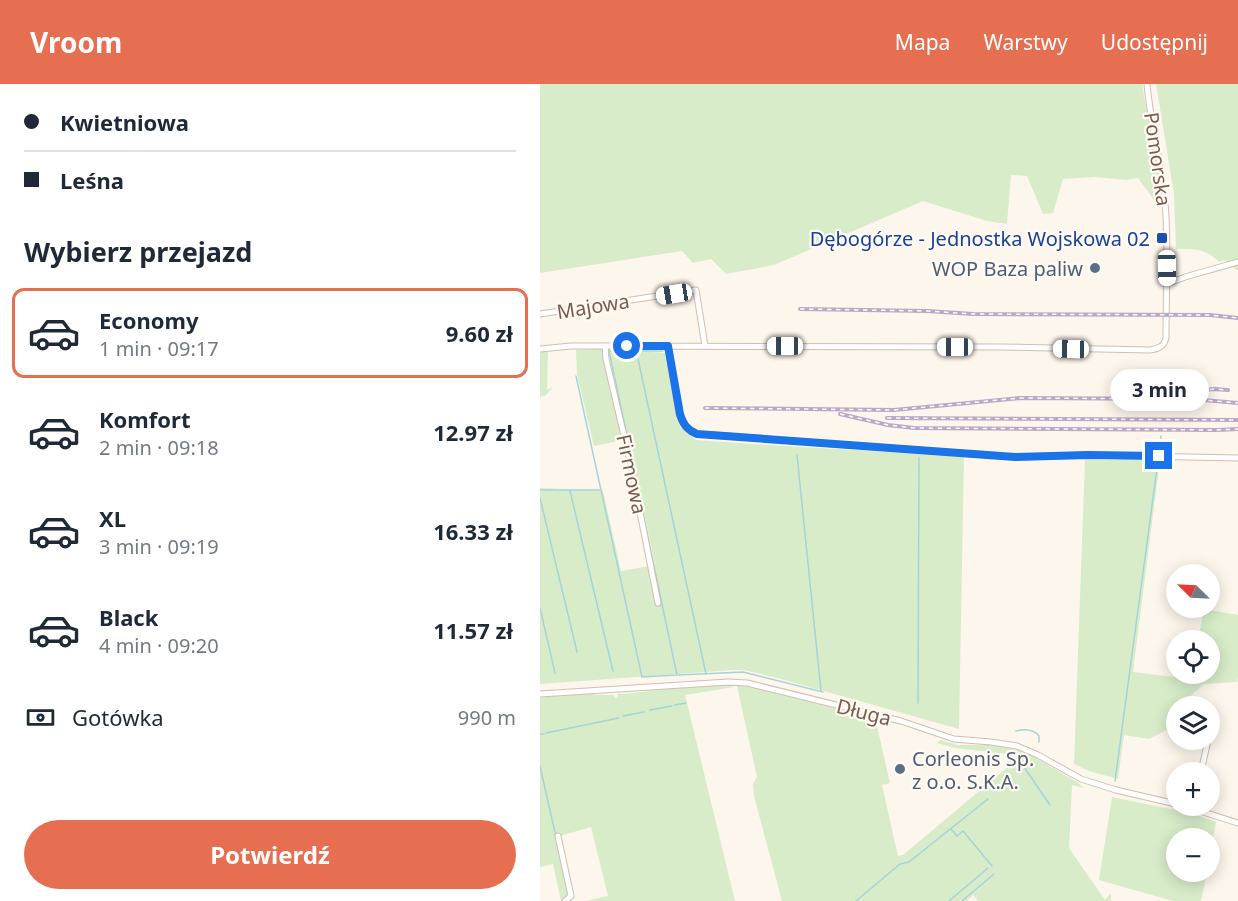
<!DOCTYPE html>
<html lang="pl">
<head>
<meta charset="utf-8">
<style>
	:root { --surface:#fff; --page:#f2f2f3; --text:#1f2937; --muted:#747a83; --line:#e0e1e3; --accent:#e76f51 }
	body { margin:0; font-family:"Noto Sans",sans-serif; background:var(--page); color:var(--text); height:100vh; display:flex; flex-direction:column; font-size:22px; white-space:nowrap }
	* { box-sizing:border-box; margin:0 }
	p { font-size:20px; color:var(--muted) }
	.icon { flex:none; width:33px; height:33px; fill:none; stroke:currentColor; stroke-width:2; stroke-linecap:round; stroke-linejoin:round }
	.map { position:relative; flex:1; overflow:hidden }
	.side { display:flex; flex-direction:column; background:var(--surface); width:540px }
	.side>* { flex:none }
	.hud { display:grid; align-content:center; height:132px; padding:0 24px; background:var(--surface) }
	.needle { width:39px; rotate:294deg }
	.fabs { position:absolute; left:626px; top:480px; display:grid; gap:12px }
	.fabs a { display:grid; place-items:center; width:54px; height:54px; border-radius:50%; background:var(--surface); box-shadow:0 3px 15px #0003; font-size:30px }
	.end { position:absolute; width:27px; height:27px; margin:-14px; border:8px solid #1a73e8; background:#fff; box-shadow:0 0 0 3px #fff }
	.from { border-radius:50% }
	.bubble { position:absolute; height:42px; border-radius:21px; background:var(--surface); box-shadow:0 3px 15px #0003; font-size:20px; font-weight:700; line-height:42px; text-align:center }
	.car { position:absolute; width:18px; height:36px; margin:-18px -9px; border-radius:8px; box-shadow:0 0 4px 2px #0007; background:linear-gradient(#fff 24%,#345 0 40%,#fff 0 76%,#345 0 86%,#fff 0) }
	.hud b { display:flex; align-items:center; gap:21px; height:57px; font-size:22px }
	.hud b+b { border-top:2px solid var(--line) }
	.hud i { width:15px; height:15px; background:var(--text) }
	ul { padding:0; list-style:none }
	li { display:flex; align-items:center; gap:18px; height:90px; margin:0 12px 9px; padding:0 12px; border:3px solid transparent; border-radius:12px }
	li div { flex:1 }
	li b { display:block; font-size:22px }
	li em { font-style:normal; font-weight:700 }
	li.on { border-color:var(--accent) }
	li>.icon { width:54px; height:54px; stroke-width:1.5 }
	h2 { padding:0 24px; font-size:27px; line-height:72px }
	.pay { display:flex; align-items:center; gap:15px; height:66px; padding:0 24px; font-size:22px }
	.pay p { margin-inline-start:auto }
	.action { display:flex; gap:12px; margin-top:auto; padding:12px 24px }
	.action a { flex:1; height:69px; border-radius:36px; background:var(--accent); color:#fff; font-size:24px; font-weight:700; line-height:69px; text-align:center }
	header { display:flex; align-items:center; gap:36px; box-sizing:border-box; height:84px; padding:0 30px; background:var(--accent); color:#fff }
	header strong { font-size:28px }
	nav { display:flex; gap:33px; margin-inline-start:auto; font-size:21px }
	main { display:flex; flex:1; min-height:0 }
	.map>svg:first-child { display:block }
	.green { fill:#d8ecc9 }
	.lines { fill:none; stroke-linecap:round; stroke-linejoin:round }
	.stream { stroke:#a5d3da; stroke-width:1.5 }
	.minor-casing { stroke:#d1beb0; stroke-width:7 }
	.minor { stroke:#fff; stroke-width:5 }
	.rail-casing { stroke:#b9a8c9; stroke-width:4 }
	.rail { stroke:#fffaf3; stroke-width:1.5; stroke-dasharray:4.5; stroke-linecap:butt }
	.route { stroke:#1a73e8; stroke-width:8 }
	.transit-dot { fill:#1a4fb4; stroke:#fffaf3; stroke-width:2 }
	.service-dot { fill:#5c6f8a; stroke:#fffaf3; stroke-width:2 }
	.labels { text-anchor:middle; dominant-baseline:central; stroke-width:4.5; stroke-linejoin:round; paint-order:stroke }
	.street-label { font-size:20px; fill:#7a5c4d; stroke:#fffaf3 }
	.transit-label { font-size:20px; fill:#164399; stroke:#fffaf3; text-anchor:end }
	.service-label { font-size:20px; fill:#4e5e75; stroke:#fffaf3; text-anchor:end }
</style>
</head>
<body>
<header>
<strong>Vroom</strong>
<nav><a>Mapa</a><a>Warstwy</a><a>Udostępnij</a></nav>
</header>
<main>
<section class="side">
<div class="hud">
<b><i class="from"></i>Kwietniowa</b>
<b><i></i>Leśna</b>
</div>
<h2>Wybierz przejazd</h2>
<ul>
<li class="on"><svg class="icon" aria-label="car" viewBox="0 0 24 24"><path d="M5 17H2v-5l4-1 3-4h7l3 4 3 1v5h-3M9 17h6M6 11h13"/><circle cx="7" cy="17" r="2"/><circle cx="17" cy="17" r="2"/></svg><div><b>Economy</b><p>1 min · 09:17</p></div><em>9.60 zł</em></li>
<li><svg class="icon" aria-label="car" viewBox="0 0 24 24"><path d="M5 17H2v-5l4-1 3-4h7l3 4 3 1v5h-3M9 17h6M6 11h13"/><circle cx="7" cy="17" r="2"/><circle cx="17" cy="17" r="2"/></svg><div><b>Komfort</b><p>2 min · 09:18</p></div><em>12.97 zł</em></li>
<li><svg class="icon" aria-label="car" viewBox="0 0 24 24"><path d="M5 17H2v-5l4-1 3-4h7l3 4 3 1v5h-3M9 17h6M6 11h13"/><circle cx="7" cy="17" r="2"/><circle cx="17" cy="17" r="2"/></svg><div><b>XL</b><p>3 min · 09:19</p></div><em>16.33 zł</em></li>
<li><svg class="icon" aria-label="car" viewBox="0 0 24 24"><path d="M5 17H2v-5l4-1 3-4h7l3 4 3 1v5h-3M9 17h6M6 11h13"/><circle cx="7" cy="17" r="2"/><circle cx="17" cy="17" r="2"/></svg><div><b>Black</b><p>4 min · 09:20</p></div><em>11.57 zł</em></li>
</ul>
<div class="pay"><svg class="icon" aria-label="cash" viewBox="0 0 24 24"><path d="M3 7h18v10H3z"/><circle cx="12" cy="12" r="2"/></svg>Gotówka<p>990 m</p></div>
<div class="action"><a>Potwierdź</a></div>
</section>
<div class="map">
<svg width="698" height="817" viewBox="0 0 698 817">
	<rect width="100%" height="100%" fill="#fdf6ec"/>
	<g class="green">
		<polygon points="0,0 602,0 622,120 617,120 598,94 586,96 555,93 523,95 513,129 503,130 487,92 471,91 467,140 447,137 383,117 234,181 186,190 171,175 153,179 142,167 0,189"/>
		<path d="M 616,0 L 698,0 L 698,187 L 684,176 L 679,178 C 665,164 655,165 636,165 L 634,110 Z"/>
		<polygon points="62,264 83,356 54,362 37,290 36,266"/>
		<polygon points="69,265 125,269 140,343 156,356 244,362 424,372 419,645 241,595 204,586 193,586 0,600 0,404 63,407 81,487 115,481"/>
		<polygon points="8,266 7,306 13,303 6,311 0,313 0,268"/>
		<polygon points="545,376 620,376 593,588 650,595 652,590 669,590 669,556 658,556 664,525 698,531 698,591 697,598 664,600 645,617 644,622 636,622 636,641 609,655 584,651 578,695 549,687 534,680"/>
		<path d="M 178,600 L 191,601 L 194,603 L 145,611 L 195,817 L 46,817 L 68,812 L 51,743 L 20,752 L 29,809 L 23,817 L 21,817 L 13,780 L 0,783 L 0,612 L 50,609 L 56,611 L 74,611 L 75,614 L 77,614 L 78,609 L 80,610 C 100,609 120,605 140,603 C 153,602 166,604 178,600 Z"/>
		<polygon points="199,601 227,607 333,634 349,639 348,642 338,640 337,642 350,699 342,701 358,772 363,771 469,682 467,670 415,664 397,659 400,656 418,661 455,661 477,666 494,673 537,698 544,704 532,701 529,764 565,816 570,810 571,811 571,817 438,817 433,811 427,817 242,817 214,712 213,700 217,693 197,602"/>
		<polygon points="572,713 654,730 676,738 669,775 669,754 636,754 636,788 667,788 661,817 633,817 559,796"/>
	</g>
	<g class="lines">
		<g class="stream">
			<polyline points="98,275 166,590"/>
			<polyline points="36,292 102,593 137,591 97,402"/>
			<polyline points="88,356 69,267 123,267"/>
			<polyline points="619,370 621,352"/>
			<polyline points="257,371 281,607"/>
			<polyline points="0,406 60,406"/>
			<polyline points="30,407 73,587"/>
			<polyline points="0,414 37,568"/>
			<polyline points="0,524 15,589"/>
			<polyline points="138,591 203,588 283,608"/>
			<polyline points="378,619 379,374"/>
			<polyline points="135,621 146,619"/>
			<polyline points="110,626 132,622"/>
			<polyline points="83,632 104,628"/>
			<path d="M 476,647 C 484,645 493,645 499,652 L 499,658"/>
			<polyline points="6,649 79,634"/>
			<polyline points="0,650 4,650"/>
			<polyline points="482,680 510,721"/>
			<polyline points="0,682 16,753"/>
			<polyline points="575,697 618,377"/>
			<polyline points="411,745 417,752 423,747 452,782"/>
			<polyline points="316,817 360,780 369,778 448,715"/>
			<polyline points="409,817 448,784"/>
			<polyline points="422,817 454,790"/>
		</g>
		<g class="minor-casing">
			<g id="minor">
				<polyline points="627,200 645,193 698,178"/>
				<polyline points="0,230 156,206 165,262"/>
				<polyline points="65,262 66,275 89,373 118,519"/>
				<polyline points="128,262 139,330 147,344 157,350 475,373 548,371 698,374"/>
				<path d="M 0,265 L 31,262 L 56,262 L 461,263 L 609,266 C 618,265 624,263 626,254 C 626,213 628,173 626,133 C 624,88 611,45 607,0"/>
				<polyline points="0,610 188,598 207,599 361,637 414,655 451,658 477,662 498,671 541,695 576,706 636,720"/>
				<polyline points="669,649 671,639"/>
				<polyline points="661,688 668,656"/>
				<polyline points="644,722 698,739"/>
				<polyline points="18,752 31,812 25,817"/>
			</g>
		</g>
		<use href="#minor" class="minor"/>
		<g class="rail-casing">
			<g id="rail">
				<polyline points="260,225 387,227 433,230 670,231 698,234"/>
				<polyline points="643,308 674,305 688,306"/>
				<polyline points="165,324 354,326 480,314 652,315 698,319"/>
				<polyline points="300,330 348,341 374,344 677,346 698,345"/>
				<polyline points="347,334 698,336"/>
			</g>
		</g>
		<use href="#rail" class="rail"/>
	</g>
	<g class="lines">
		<path class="route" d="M 87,262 L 128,262 L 140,330 C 143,340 147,346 157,350 L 475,373 L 548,371 L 619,372"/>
	</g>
	<rect class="transit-dot" x="616" y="148" width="12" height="12" rx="3"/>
	<g class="service-dot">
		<circle cx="555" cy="184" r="6"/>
		<circle cx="360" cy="685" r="6"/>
	</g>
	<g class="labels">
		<g class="street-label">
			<text transform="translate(618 75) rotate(82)">Pomorska</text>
			<text transform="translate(53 222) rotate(-9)">Majowa</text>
			<text transform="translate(92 390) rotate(78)">Firmowa</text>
			<text transform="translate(324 628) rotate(14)">Długa</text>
		</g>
		<g class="transit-label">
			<text x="610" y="154">Dębogórze - Jednostka Wojskowa 02</text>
		</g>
		<g class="service-label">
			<text x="543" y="184">WOP Baza paliw</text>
			<text x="372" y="674" text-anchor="start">Corleonis Sp.<tspan x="372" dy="23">z o.o. S.K.A.</tspan></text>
		</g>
	</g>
</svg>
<div class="fabs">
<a><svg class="needle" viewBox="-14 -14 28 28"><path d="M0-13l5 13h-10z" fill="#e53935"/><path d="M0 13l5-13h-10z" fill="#747a83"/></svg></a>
<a><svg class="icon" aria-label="locate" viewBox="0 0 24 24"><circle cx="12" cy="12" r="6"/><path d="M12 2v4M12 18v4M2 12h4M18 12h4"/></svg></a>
<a><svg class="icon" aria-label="layers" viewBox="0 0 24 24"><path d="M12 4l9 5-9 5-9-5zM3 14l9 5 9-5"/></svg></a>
<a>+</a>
<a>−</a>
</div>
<i class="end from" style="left:87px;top:262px"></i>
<i class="end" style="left:619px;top:372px"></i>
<div class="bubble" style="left:570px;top:285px;width:99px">3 min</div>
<i class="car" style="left:627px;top:184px;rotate:179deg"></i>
<i class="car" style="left:134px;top:210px;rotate:261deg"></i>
<i class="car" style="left:245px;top:262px;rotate:270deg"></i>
<i class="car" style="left:415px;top:263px;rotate:270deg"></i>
<i class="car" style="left:531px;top:265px;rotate:271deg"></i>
</div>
</main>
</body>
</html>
